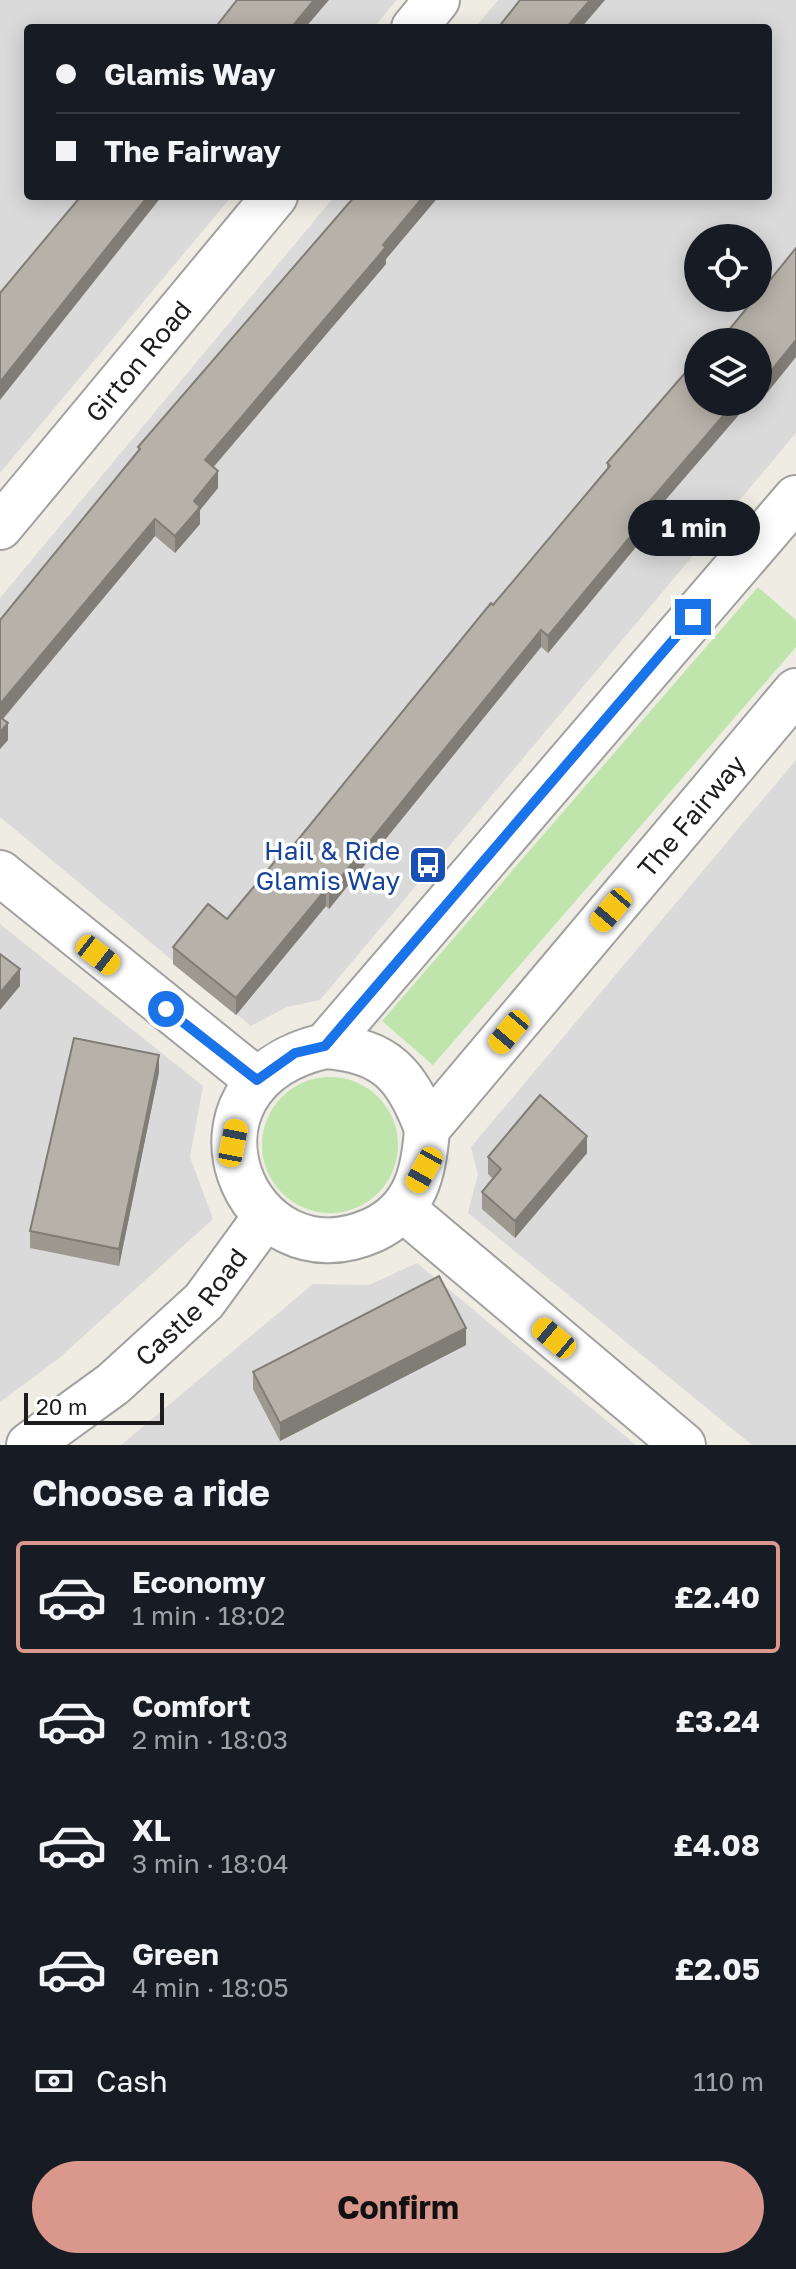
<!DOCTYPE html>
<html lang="en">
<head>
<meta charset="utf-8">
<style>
	:root { --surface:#171b24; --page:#242831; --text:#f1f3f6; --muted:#9ea1a6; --line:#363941; --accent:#da988d }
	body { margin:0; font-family:"Golos Text",sans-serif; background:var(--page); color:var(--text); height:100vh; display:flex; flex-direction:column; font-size:30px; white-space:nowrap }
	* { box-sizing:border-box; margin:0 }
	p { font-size:26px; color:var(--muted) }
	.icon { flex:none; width:44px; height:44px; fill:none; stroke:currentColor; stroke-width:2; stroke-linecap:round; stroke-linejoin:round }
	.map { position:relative; height:1445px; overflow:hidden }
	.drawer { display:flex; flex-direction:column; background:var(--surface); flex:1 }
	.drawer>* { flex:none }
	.hud { position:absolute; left:24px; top:24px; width:748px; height:176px; border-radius:8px; box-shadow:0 4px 20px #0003; display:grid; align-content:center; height:176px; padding:0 32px; background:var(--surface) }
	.controls { position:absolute; left:684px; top:224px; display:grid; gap:16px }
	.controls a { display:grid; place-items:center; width:88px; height:88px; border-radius:50%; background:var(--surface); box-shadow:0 4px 20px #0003; font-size:40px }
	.scale { position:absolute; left:24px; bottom:20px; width:140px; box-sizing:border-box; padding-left:8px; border:4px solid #1d1d1d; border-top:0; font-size:22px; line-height:28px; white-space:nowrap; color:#1d1d1d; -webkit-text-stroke:6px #fff; paint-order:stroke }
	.end { position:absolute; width:36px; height:36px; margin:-18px; border:10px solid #1a73e8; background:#fff; box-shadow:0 0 0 4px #fff }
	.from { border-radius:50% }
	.bubble { position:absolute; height:56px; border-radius:28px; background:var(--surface); box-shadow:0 4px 20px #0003; font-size:26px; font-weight:700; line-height:56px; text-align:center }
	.car { position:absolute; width:24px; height:48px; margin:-24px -12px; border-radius:10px; box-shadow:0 0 6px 2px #0007; background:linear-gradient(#f5c518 24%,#345 0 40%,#f5c518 0 76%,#345 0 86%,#f5c518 0) }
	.hud b { display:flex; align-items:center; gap:28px; height:76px; font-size:30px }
	.hud b+b { border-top:2px solid var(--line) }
	.hud i { width:20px; height:20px; background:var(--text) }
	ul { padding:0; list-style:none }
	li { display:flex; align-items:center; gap:24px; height:112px; margin:0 16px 12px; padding:0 16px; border:4px solid transparent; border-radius:8px }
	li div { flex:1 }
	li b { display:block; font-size:30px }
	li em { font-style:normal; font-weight:700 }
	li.current { border-color:var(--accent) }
	li>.icon { width:72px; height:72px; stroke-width:1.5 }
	h2 { padding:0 32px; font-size:36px; line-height:96px }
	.pay { display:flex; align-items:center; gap:20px; height:88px; padding:0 32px; font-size:30px }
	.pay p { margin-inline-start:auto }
	.cta { display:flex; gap:16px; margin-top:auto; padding:16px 32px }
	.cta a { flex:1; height:92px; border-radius:48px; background:var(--accent); color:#111; font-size:32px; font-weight:700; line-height:92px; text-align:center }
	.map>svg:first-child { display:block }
	.residential { fill:#dbdada; fill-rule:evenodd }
	.grass { fill:#bfe5ac }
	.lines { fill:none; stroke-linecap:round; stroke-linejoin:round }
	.minor-casing { stroke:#a1a1a1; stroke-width:48 }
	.minor { stroke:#fff; stroke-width:44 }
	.wall { fill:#9d9991 }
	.shaded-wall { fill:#807d76 }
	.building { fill:#b7b2a9; stroke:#807d76; stroke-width:2 }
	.route { stroke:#1a73e8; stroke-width:10 }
	.labels { text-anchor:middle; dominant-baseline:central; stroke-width:7; stroke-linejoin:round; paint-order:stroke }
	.street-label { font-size:26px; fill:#1d1d1d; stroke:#fff }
	.transit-label { font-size:26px; fill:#164399; stroke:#fff; text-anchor:end }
</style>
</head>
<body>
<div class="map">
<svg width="796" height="1445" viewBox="0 0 796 1445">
	<rect width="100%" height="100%" fill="#eeece3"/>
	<g class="residential">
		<polygon points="0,0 397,0 373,28 28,28 28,196 232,196 0,473"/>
		<path d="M 498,0 L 796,0 L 796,433 L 320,1000 L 287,1007 L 251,1026 L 0,817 L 0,598 L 335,196 L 768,196 L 768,28 L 475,28 ZM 698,238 L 758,238 L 758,298 L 698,298 ZM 698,342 L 758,342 L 758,402 L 698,402 Z"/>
		<polygon points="796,760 796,1445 752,1445 468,1213 478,1174 471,1147"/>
		<polygon points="0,924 203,1086 190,1157 213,1219 58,1359 0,1402"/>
		<polygon points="417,1263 636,1445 121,1445 313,1284 369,1285"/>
	</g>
	<g class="grass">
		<polygon points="758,587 796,620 796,647 433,1065 382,1021"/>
		<circle cx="330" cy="1145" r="68"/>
	</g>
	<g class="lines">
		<g class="minor-casing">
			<g id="minor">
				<polyline points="414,28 437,0"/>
				<path id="s1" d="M 796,498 L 325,1046 C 162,1083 244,1288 373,1230 C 416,1210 424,1172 427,1129 L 796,691"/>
				<path id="s2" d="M 0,527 L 275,196"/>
				<polyline points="0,873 257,1080"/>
				<path d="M 325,1046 C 386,1050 407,1075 427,1129"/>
				<polyline points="403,1209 683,1445"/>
				<path id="s3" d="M 29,1445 L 113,1384 L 204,1301 L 266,1216"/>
			</g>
		</g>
		<use href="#minor" class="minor"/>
	</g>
	<g class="wall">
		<polygon points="355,196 439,196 386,259 386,264 213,467 218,488 200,510 200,524 175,553 155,536 3,719 8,740 0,749 0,620 138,452 138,447"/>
		<polygon points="796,248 767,393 762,388 758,393 758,342"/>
		<polygon points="607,463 650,518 650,530 548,653 541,647 329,909 326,906 236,1015 173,964 173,947 227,919 279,863 607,469"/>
		<polygon points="159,1072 119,1266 30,1248 30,1231"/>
		<polygon points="587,1153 515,1238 482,1209 482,1192 493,1179 488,1174 488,1157"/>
		<polygon points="466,1345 280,1441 253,1389 253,1372"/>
	</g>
	<g class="shaded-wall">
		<polygon points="314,0 329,0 305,28 291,28"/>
		<polygon points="590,0 605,0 581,28 566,28"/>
		<polygon points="148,196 162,196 0,400 0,382"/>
		<polygon points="424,196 439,196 386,259 386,264 205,477 205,460"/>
		<polygon points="796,340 796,357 767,393 767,376"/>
		<polygon points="762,371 762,388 758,393 758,375"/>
		<polygon points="735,402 750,402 650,518 650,530 548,653 548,636 644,508"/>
		<polygon points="218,471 218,488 200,510 200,524 175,553 175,536 194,501"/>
		<polygon points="155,519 155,536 0,722 0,704"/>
		<polygon points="541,630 541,647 329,909 329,892"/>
		<polygon points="8,723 8,740 0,749 0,732"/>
		<polygon points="326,889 326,906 236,1015 236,998"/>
		<polygon points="20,969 20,986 0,1010 0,993"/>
		<polygon points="159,1055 159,1072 119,1266 119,1249"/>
		<polygon points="587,1136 587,1153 515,1238 515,1221"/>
		<polygon points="466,1328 466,1345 280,1441 280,1423"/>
	</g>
	<g class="building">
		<polygon points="237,0 314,0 291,28 215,28"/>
		<polygon points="520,0 590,0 566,28 498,28"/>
		<polygon points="81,196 148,196 0,382 0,293"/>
		<polygon points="355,196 424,196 383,245 386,247 205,460 218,471 194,501 200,507 175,536 155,519 0,704 0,620 140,449 138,447"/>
		<polygon points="796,248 796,340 767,376 762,371 758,375 758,342 719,342 755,298 758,298 758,295"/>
		<polygon points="698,358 698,402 735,402 644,508 650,513 548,636 541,630 329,892 326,889 236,998 173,947 208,904 227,919 276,860 279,863 491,603 493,605 610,466 607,463"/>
		<polygon points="0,717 8,723 0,732"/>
		<polygon points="0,954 20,969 0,993"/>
		<polygon points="74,1038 159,1055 119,1249 30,1231"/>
		<polygon points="540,1095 587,1136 515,1221 482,1192 501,1169 488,1157"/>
		<polygon points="439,1276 466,1328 280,1423 253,1372"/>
	</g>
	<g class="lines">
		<polyline class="route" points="166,1009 257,1080 295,1053 325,1046 693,617"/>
	</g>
	<defs>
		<g id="bus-square" transform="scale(2)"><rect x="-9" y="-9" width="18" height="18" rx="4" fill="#1a4fb4" stroke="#fff"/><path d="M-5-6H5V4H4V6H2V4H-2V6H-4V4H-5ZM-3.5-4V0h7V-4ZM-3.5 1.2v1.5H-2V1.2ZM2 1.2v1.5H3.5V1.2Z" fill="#fff"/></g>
	</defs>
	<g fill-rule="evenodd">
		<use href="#bus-square" x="428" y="865"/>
	</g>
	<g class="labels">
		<g class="street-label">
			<text stroke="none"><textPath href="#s2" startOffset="216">Girton Road</textPath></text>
			<text stroke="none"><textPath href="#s1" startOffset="1594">The Fairway</textPath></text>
			<text stroke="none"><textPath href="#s3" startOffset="214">Castle Road</textPath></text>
		</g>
		<g class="transit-label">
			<text x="400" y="850">Hail &amp; Ride<tspan x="400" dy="30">Glamis Way</tspan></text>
		</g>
	</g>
</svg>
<div class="controls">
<a><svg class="icon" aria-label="locate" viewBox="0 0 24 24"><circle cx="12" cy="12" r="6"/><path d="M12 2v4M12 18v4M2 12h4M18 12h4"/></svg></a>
<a><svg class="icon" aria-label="layers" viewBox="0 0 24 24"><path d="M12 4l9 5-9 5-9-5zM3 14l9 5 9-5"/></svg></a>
</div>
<div class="scale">20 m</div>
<i class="end from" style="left:166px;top:1009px"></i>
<i class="end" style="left:693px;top:617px"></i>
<div class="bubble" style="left:628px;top:500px;width:132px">1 min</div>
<i class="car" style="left:611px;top:910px;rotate:220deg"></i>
<i class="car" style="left:98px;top:955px;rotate:128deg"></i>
<i class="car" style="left:509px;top:1032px;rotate:220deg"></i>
<i class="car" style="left:233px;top:1143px;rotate:11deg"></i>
<i class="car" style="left:424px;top:1170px;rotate:209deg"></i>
<i class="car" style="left:554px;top:1338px;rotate:310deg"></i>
<div class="hud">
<b><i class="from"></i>Glamis Way</b>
<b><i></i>The Fairway</b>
</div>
</div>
<section class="drawer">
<h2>Choose a ride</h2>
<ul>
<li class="current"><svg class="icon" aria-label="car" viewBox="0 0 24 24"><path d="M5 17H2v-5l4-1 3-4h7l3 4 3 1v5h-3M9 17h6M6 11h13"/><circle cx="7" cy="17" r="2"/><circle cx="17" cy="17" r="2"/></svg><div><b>Economy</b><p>1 min · 18:02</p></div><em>£2.40</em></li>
<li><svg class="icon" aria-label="car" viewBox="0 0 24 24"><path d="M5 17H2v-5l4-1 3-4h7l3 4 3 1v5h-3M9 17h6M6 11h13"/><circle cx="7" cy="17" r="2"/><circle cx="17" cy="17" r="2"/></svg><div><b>Comfort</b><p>2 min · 18:03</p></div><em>£3.24</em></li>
<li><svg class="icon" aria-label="car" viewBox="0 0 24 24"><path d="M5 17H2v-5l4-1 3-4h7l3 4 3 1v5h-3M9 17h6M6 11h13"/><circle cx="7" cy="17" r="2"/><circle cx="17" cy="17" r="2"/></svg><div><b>XL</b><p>3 min · 18:04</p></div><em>£4.08</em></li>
<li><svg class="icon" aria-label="car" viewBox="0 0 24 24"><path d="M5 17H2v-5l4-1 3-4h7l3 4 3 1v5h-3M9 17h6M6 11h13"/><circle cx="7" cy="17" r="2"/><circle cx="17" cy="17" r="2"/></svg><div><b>Green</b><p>4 min · 18:05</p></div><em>£2.05</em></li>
</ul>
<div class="pay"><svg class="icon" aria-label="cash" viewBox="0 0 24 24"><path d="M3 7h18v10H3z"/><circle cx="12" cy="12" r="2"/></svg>Cash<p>110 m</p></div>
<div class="cta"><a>Confirm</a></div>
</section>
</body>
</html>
